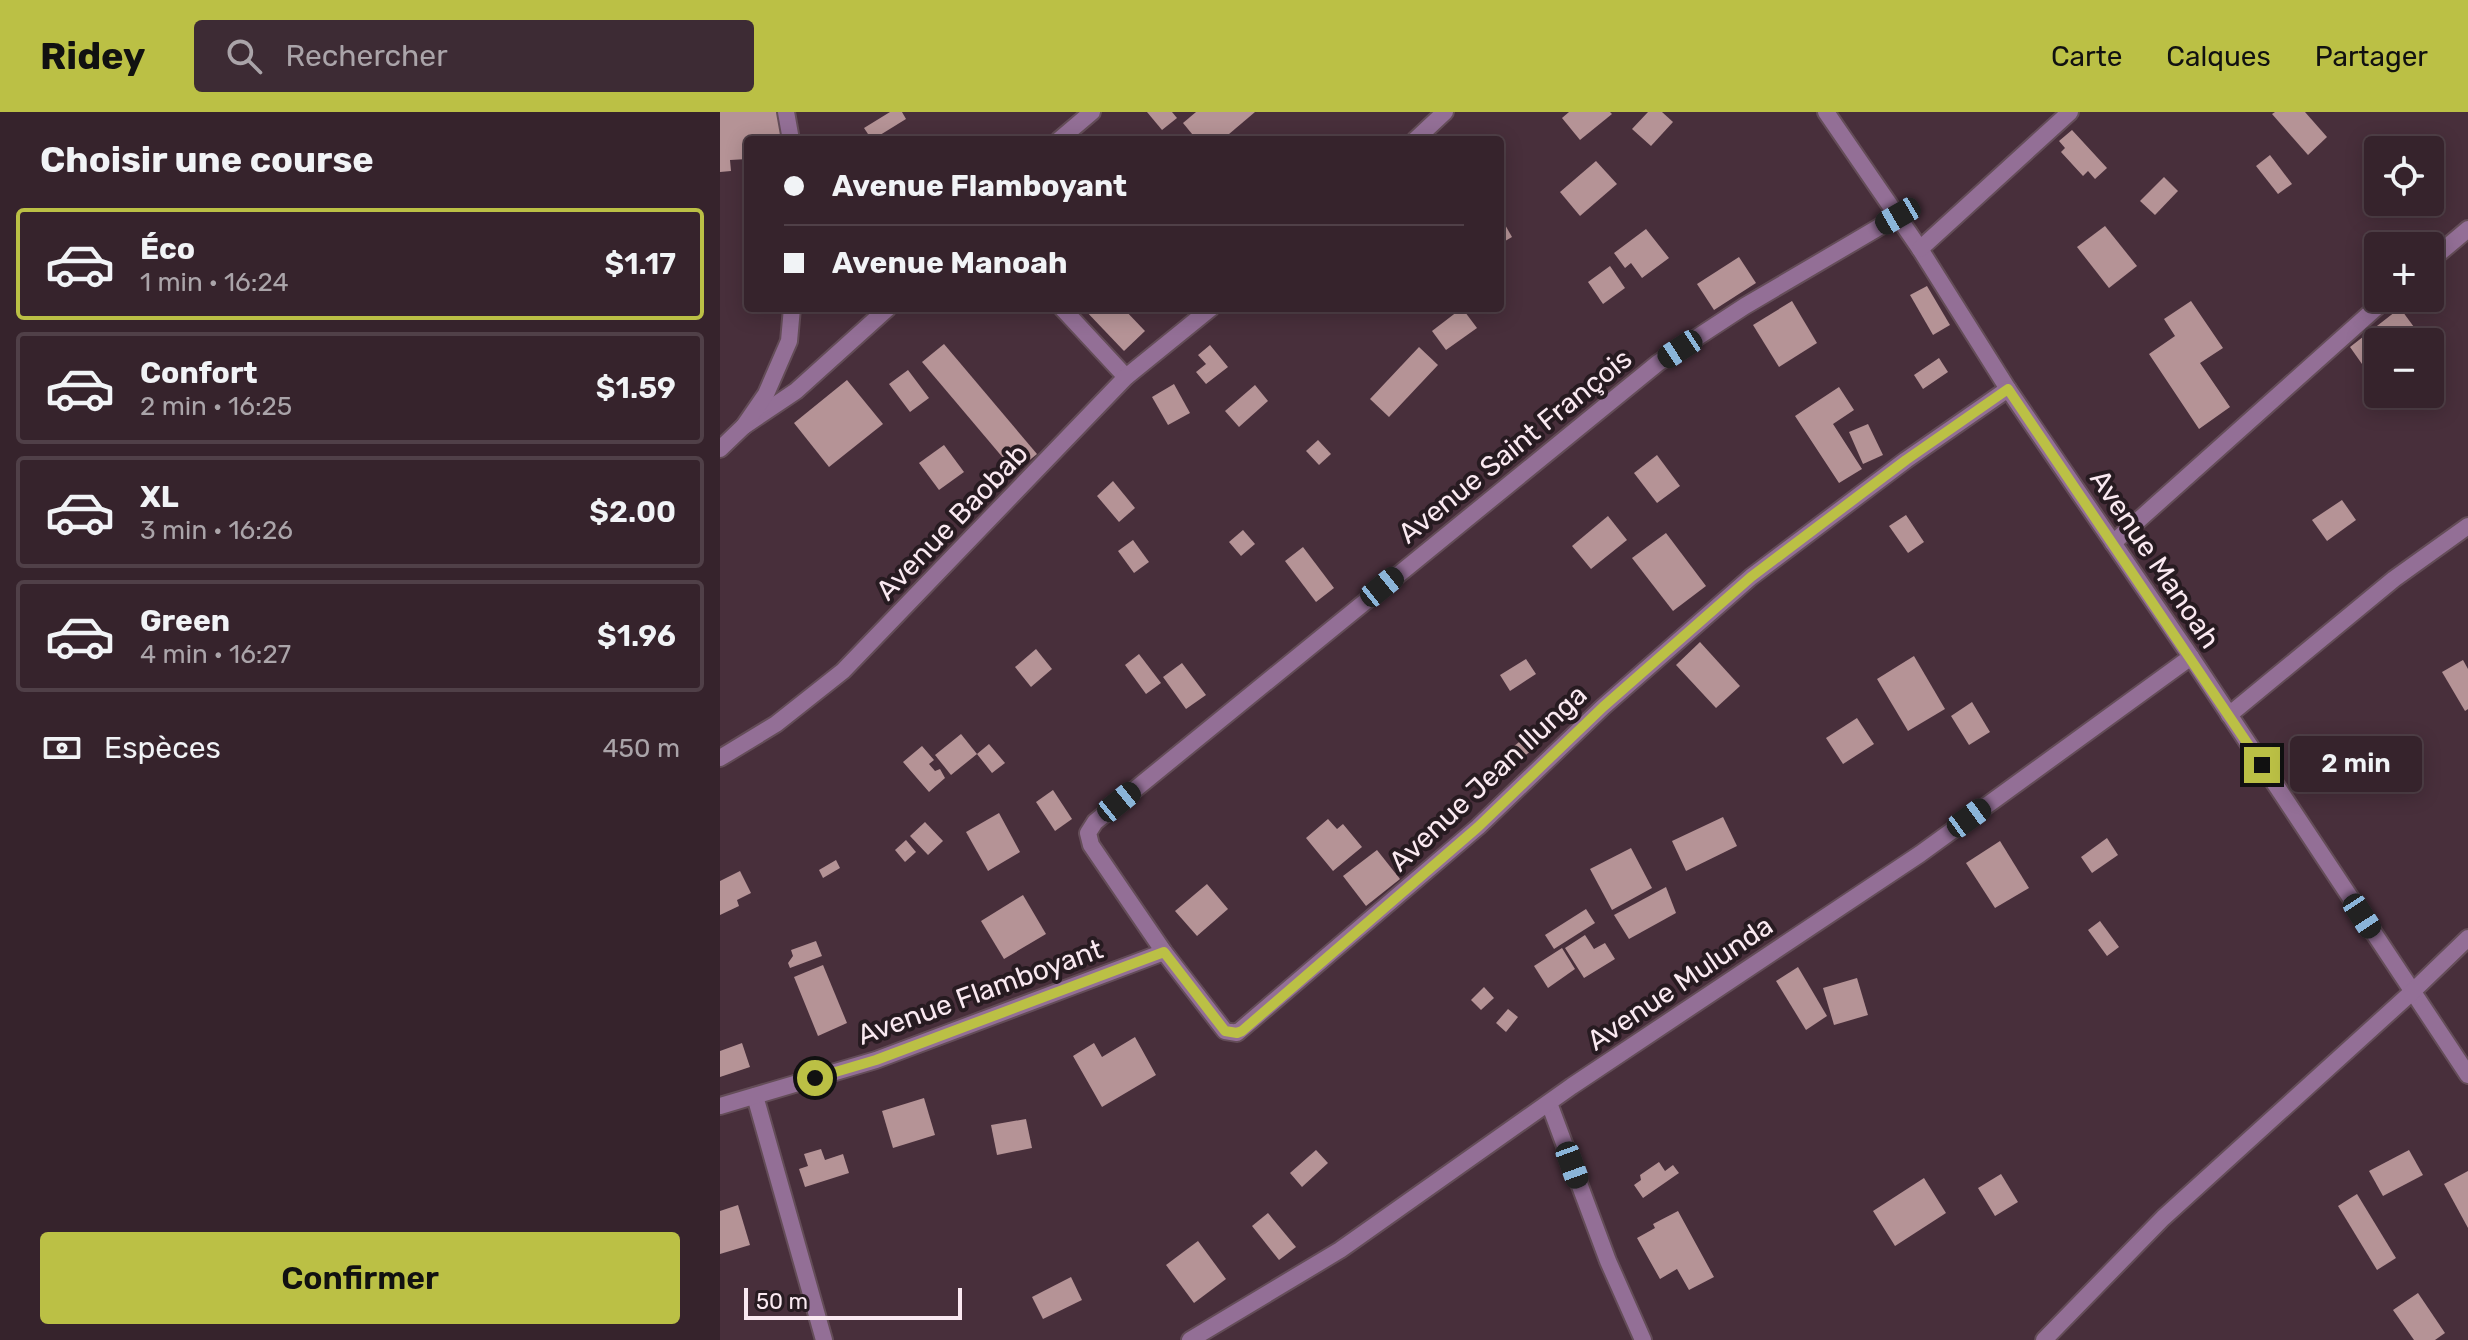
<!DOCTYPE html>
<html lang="fr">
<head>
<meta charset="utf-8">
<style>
	:root { --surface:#36232c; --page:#3d2b34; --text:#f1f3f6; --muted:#aaa4a9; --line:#504048; --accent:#bbc045 }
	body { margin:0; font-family:Rubik,sans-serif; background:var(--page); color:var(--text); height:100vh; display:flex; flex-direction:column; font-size:30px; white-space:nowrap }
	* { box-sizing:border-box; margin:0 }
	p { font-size:26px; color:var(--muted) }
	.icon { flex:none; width:44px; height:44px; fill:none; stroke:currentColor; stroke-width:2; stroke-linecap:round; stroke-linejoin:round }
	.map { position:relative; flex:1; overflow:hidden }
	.sheet { display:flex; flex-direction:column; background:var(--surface); width:720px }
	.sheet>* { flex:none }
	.hud { position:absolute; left:24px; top:24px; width:760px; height:176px; border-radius:8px; box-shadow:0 4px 20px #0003,0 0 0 2px var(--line); display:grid; align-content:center; height:176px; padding:0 40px; background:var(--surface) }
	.buttons { position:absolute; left:1644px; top:24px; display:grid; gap:16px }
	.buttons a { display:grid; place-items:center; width:80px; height:80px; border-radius:8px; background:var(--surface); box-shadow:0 4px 20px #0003,0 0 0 2px var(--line); font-size:40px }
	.scale { position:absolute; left:24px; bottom:20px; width:218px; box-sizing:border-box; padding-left:8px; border:4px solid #fae9f1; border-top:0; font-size:22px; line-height:28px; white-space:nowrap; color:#fae9f1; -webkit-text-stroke:6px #271b21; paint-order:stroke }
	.end { position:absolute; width:36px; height:36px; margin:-18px; border:10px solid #bbc045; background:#111; box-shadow:0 0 0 4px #111 }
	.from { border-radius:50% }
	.bubble { position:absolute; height:56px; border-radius:8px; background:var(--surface); box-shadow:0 4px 20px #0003,0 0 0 2px var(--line); font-size:26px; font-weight:600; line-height:56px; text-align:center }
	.car { position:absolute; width:24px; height:48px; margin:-24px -12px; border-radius:10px; box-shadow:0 0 6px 2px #0007; background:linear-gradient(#222 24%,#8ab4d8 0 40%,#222 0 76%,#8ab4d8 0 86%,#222 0) }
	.hud b { display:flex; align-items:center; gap:28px; height:76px; font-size:30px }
	.hud b+b { border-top:2px solid var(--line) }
	.hud i { width:20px; height:20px; background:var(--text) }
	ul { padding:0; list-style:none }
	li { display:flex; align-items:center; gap:24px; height:112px; margin:0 16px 12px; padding:0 24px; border:4px solid var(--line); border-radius:8px }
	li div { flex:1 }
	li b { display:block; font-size:30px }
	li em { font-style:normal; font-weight:600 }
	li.on { border-color:var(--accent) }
	li>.icon { width:72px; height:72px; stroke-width:1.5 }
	h2 { padding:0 40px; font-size:36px; line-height:96px }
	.pay { display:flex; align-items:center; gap:20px; height:88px; padding:0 40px; font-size:30px }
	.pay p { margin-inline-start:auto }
	.action { display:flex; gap:16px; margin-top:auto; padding:16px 40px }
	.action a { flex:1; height:92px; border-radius:8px; background:var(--accent); color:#111; font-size:32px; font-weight:600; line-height:92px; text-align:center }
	header { display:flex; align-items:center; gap:48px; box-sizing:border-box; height:112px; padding:0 40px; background:var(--accent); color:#111 }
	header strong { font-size:38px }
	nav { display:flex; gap:44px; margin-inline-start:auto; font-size:28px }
	.search { width:560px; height:72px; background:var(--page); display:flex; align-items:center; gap:20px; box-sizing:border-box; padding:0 28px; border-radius:8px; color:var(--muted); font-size:30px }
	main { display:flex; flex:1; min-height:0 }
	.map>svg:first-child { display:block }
	.building { fill:#b59396 }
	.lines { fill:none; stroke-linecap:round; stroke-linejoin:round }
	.street-casing { stroke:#644d58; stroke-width:20 }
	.street { stroke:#936f96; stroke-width:16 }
	.route { stroke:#bbc045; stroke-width:10 }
	.labels { text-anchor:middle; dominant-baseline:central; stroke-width:8; stroke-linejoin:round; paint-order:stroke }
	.street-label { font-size:28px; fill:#fae9f1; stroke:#271b21 }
</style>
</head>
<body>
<header>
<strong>Ridey</strong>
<div class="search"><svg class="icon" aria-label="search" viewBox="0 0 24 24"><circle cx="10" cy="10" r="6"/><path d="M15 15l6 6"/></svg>Rechercher</div>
<nav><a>Carte</a><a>Calques</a><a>Partager</a></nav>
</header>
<main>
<section class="sheet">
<h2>Choisir une course</h2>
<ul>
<li class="on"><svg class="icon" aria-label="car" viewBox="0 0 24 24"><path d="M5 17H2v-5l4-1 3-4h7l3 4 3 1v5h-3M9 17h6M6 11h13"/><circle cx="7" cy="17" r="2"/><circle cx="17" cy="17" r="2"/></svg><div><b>Éco</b><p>1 min · 16:24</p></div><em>$1.17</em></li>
<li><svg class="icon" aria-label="car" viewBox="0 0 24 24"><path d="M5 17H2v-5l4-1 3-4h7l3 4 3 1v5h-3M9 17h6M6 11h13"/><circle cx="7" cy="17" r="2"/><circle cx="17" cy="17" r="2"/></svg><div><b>Confort</b><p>2 min · 16:25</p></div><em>$1.59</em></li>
<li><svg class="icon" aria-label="car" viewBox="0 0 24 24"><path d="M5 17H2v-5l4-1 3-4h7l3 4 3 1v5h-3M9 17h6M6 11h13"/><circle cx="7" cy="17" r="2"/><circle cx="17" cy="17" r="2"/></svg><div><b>XL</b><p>3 min · 16:26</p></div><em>$2.00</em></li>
<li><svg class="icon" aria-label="car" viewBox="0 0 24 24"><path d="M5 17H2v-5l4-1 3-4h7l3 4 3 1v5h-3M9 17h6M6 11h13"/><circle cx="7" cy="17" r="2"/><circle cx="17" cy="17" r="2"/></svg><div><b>Green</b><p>4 min · 16:27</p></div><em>$1.96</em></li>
</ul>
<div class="pay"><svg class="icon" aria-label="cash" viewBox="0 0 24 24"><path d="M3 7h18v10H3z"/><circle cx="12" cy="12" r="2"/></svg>Espèces<p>450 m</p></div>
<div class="action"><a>Confirmer</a></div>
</section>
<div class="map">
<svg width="1748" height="1228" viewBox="0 0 1748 1228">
	<rect width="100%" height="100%" fill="#482f3b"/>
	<g class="building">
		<polygon points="0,0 59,0 61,28 28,28 28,47 10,48 11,59 0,60"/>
		<polygon points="170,0 182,0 186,7 152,28 144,16"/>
		<polygon points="427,0 452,0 457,6 442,18"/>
		<polygon points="476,0 535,0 502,28 477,28 463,11"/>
		<polygon points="849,0 890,0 892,2 860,28 842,6"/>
		<polygon points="928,0 942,0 953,10 931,34 912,17"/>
		<polygon points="1555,0 1585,0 1607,25 1588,43 1552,2"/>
		<polygon points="1352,18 1387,56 1375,67 1368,59 1363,64 1341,40 1345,36 1339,29"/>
		<polygon points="1550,43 1572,72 1558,82 1536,54"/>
		<polygon points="876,49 897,72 860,104 840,80"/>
		<polygon points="1444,65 1458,79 1435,103 1420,89"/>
		<polygon points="780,104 792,125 780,132"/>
		<polygon points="1385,114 1417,154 1389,176 1357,135"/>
		<polygon points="926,117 949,146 922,166 911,151 905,156 894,141"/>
		<polygon points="1019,145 1036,171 994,198 977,172"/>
		<polygon points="890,154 905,176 883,192 868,170"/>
		<polygon points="1207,174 1230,213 1213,223 1190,183"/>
		<polygon points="1072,189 1097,231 1059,255 1033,213"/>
		<polygon points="1471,189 1503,236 1480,251 1510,295 1479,317 1429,242 1455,224 1444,207"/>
		<polygon points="363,196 403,196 425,219 404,239"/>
		<polygon points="742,196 757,216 726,238 712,219"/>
		<polygon points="1680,196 1705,230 1684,230 1679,223 1670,230 1658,230 1658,239 1642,252 1630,235"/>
		<polygon points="224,232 317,342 295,360 202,250"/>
		<polygon points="490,233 508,255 486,272 476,260 486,252 478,243"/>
		<polygon points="699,235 718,253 669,305 650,287"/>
		<polygon points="1219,246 1228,260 1203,277 1194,263"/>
		<polygon points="188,258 209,286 190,300 169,272"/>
		<polygon points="127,268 163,312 109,355 74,311"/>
		<polygon points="454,272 470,301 448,313 432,285"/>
		<polygon points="535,273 548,289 519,315 505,299"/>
		<polygon points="1119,275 1134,298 1113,312 1142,357 1119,371 1075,304"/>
		<polygon points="1148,312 1163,343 1143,352 1129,320"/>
		<polygon points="598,328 611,342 599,353 586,339"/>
		<polygon points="224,333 244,360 219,378 199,351"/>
		<polygon points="937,343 960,374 937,391 914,361"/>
		<polygon points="393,369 415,396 399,410 377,384"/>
		<polygon points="1622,388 1636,408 1607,429 1592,408"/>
		<polygon points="1186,403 1204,430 1188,441 1169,414"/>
		<polygon points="888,404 907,428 871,457 852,434"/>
		<polygon points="523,418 535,432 521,444 509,430"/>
		<polygon points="946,421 986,474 953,499 912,446"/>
		<polygon points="413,428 429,450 414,461 398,439"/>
		<polygon points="583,435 614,476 596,490 565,449"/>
		<polygon points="980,530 1020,574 996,596 956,553"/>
		<polygon points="316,537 332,557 311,575 295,555"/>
		<polygon points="419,542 441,571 426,582 405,553"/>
		<polygon points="1194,544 1225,597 1188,619 1157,567"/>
		<polygon points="806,547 816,562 790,579 780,563"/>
		<polygon points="1743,548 1748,557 1748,597 1745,599 1722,560"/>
		<polygon points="462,551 486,583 466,597 443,565"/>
		<polygon points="1252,590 1270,620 1249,633 1231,604"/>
		<polygon points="1137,606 1154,632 1123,652 1106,626"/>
		<polygon points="241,622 257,642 231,663 215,643"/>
		<polygon points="804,626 813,638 801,646 793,635"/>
		<polygon points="269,632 285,651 272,661 257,642"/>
		<polygon points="202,634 214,648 209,652 215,659 220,657 225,666 209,680 183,650"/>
		<polygon points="333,678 352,707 335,719 316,690"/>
		<polygon points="279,701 300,740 268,759 246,720"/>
		<polygon points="1003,705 1017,734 966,759 952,729"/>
		<polygon points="608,707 617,717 623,712 642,735 613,759 586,726"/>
		<polygon points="205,710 223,729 208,743 190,724"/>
		<polygon points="1387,726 1398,743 1372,761 1361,745"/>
		<polygon points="186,728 196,740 185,750 175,738"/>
		<polygon points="1280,729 1309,776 1275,796 1246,751"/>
		<polygon points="911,736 932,776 892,798 870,757"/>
		<polygon points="657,738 680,767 646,794 623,764"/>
		<polygon points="116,748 120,756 103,766 99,758"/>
		<polygon points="20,759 31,781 17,788 19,794 0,803 0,769"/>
		<polygon points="487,772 508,797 477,824 455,799"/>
		<polygon points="946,775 956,801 909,827 894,803"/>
		<polygon points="303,783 326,822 284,847 261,809"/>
		<polygon points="866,797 875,811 834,837 825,823"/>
		<polygon points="1380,809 1399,835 1387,844 1368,818"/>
		<polygon points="865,823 874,837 885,831 895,847 864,866 845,836"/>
		<polygon points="96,829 102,844 70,856 68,851 73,844 71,838"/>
		<polygon points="842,836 855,857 828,876 814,854"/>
		<polygon points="103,853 127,911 98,924 74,865"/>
		<polygon points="1078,855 1107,904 1086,918 1056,869"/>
		<polygon points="1137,866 1148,903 1114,913 1103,876"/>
		<polygon points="764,875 774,886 761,898 751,888"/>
		<polygon points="944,876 953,888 936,900 927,887"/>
		<polygon points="788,897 798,905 786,920 776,911"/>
		<polygon points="415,925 436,963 382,995 353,944 374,931 382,945"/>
		<polygon points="22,931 30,955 0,965 0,939"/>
		<polygon points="204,986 215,1023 173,1036 162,999"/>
		<polygon points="306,1007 312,1036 277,1043 271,1013"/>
		<polygon points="101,1037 105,1048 123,1042 129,1061 85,1075 79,1057 88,1054 84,1042"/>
		<polygon points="596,1038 608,1051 582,1075 570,1061"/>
		<polygon points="1689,1038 1703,1063 1663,1084 1649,1059"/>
		<polygon points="939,1050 945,1059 953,1053 959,1061 923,1086 914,1073 921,1068 920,1063"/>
		<polygon points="1748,1059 1748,1116 1724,1072"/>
		<polygon points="1281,1062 1298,1090 1275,1104 1258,1076"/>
		<polygon points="1204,1066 1226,1101 1175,1134 1153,1099"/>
		<polygon points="1637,1082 1676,1146 1657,1158 1618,1094"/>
		<polygon points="18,1093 30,1133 0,1142 0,1099"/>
		<polygon points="958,1099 994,1165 969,1178 957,1157 940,1167 917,1126 935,1116 933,1112"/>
		<polygon points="548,1101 576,1135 559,1148 532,1114"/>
		<polygon points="478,1129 506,1167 474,1191 446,1153"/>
		<polygon points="351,1165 362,1188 323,1207 312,1185"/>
		<polygon points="1698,1181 1725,1221 1715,1228 1694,1228 1673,1198"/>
	</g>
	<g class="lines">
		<g class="street-casing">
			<g id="street">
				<polyline points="66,0 71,28"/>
				<polyline points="1106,0 1200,137 1288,277 1471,545 1748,963"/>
				<polyline points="339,28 372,0"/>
				<polyline points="695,28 725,0"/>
				<polyline points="1178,104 1025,194 938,251 375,710 368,721 371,733 444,840 505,919 517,921 758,715 883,595 1031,465 1186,348 1288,277"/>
				<polyline points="1200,137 1350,0"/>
				<polyline points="1710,149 1748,117"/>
				<polyline points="342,196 406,265"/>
				<polyline points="24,314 76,279 168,196"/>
				<polyline points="0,337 24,314 46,282 69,229 72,196"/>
				<polyline points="1393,431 1667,186"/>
				<polyline points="1509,603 1674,467 1748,414"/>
				<polyline points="0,646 56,612 123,559 406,265 491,196"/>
				<polyline points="35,984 104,1228"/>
				<polyline points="829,991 888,1149 923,1228"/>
				<polyline points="0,994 156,948 444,840"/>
				<polyline points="470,1228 620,1138 852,974 1200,742 1471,545"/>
				<polyline points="1324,1228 1443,1106 1692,880 1748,826"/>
			</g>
		</g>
		<use href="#street" class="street"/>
	</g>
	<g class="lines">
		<polyline class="route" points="95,966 156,948 444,840 505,919 517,921 522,919 758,715 883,595 1031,465 1186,348 1288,277 1542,653"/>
	</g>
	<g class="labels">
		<g class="street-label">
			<text transform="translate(795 334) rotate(-39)">Avenue Saint François</text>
			<text transform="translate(232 410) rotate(-46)">Avenue Baobab</text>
			<text transform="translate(1435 447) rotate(56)">Avenue Manoah</text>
			<text transform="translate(768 666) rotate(-43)">Avenue Jean Ilunga</text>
			<text transform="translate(960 871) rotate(-34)">Avenue Mulunda</text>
			<text transform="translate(260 880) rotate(-20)">Avenue Flamboyant</text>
		</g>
	</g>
</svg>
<div class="buttons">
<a><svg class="icon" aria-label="locate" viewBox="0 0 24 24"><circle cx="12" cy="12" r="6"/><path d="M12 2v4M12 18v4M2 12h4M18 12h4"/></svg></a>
<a>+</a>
<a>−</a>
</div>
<div class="scale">50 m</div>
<i class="end from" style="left:95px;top:966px"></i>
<i class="end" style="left:1542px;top:653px"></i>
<div class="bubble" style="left:1570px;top:624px;width:132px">2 min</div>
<i class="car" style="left:1178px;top:104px;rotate:240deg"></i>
<i class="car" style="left:960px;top:237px;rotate:237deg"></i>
<i class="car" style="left:662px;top:475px;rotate:51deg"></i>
<i class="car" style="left:399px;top:690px;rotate:51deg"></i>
<i class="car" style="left:1249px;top:706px;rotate:54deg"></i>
<i class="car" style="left:1642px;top:804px;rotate:147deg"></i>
<i class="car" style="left:852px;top:1053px;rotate:160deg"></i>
<div class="hud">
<b><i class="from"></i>Avenue Flamboyant</b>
<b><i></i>Avenue Manoah</b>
</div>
</div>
</main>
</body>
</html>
